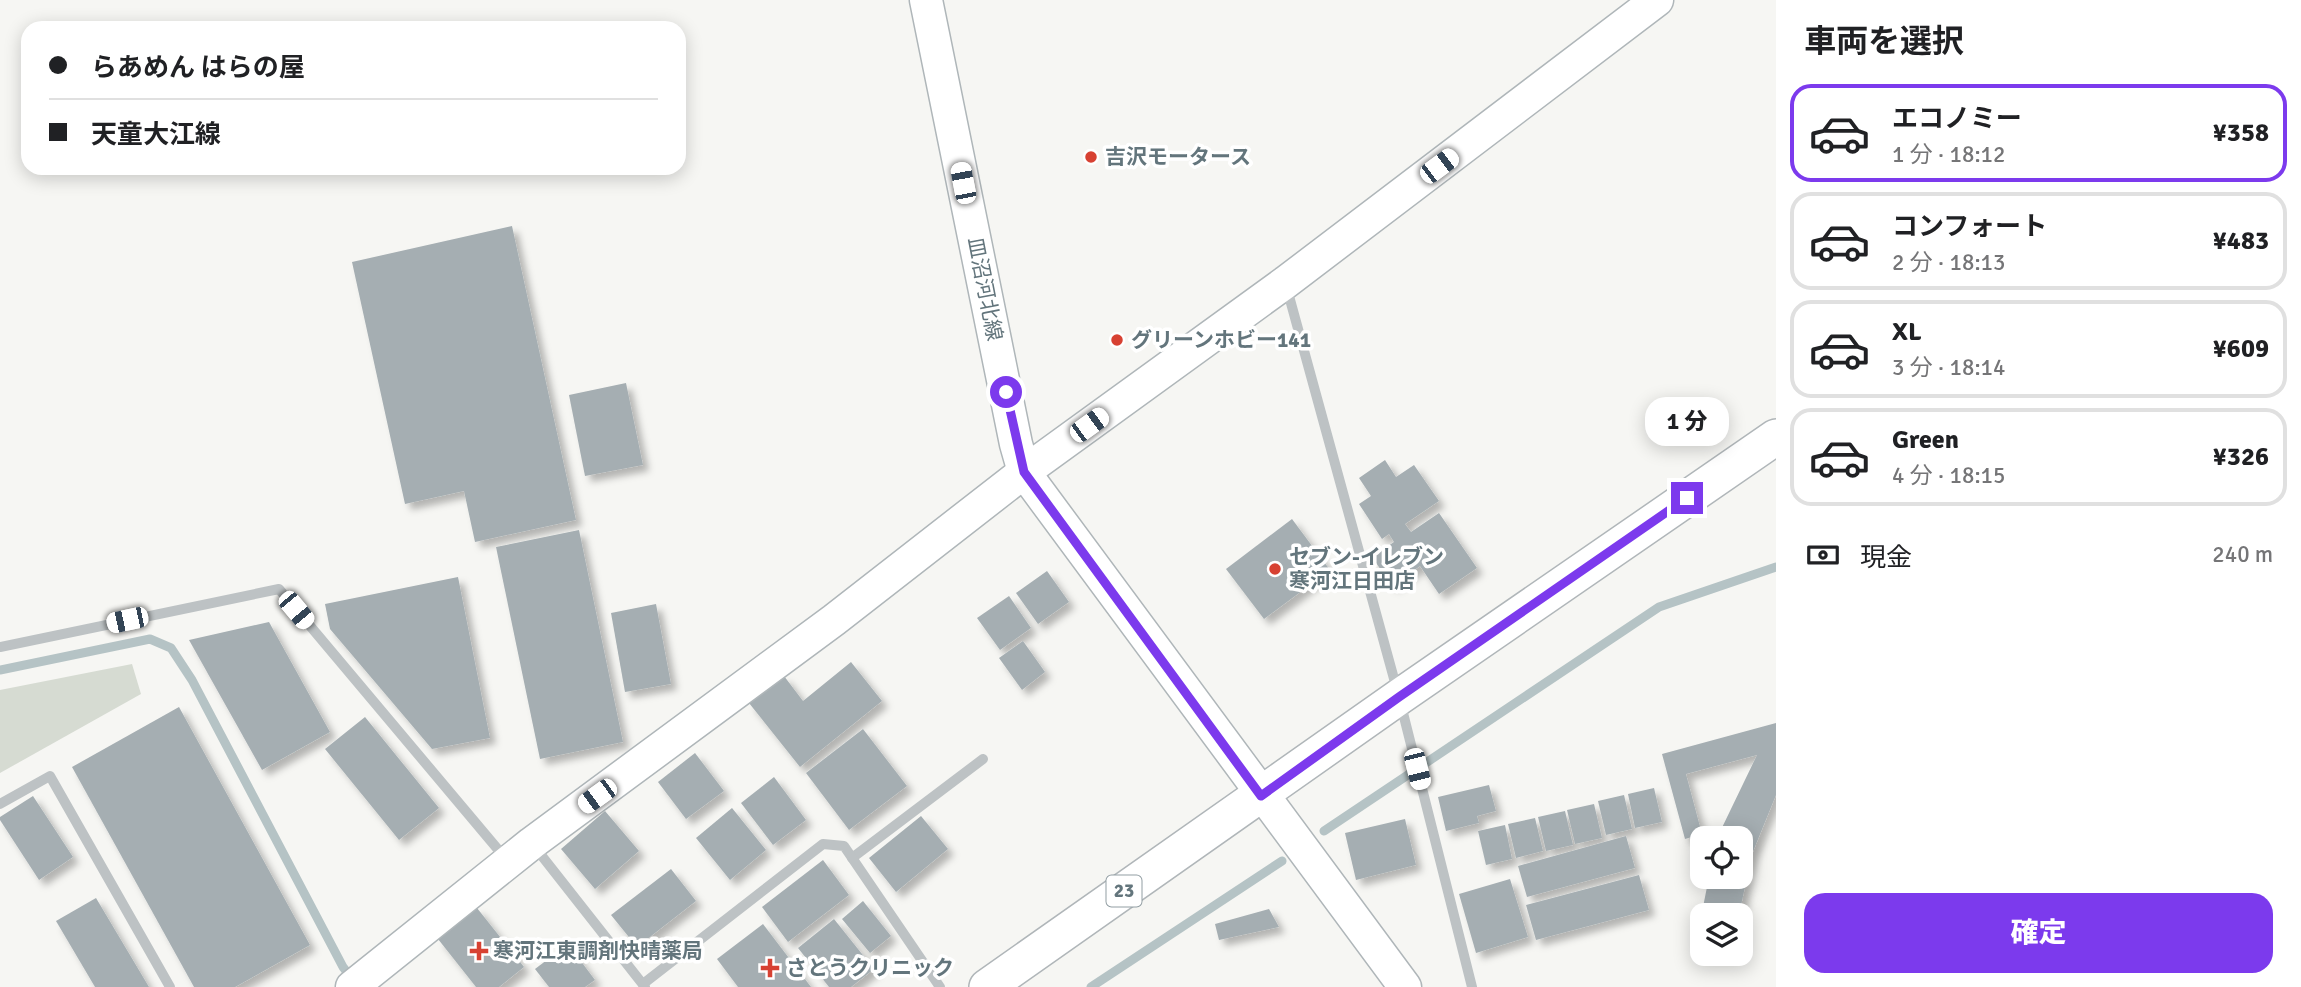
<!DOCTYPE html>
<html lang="ja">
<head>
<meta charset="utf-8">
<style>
	:root { --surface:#fff; --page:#f6f6f6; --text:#202124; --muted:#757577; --line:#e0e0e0; --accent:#7c3aed }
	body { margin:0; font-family:Signika,"Noto Sans JP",sans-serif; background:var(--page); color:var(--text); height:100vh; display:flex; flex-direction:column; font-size:26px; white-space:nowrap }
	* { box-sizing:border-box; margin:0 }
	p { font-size:23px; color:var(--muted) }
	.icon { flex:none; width:38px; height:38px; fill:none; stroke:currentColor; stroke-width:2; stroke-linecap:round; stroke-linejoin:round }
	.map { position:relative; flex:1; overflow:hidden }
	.sheet { display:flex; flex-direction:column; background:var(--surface); width:525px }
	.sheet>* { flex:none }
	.top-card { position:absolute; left:21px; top:21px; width:665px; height:154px; border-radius:21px; box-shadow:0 4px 18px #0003; display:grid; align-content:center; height:154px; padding:0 28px; background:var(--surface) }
	.controls { position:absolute; left:1690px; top:826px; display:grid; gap:14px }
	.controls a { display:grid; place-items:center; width:63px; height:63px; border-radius:14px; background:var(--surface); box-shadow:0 4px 18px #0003; font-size:35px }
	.end { position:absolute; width:32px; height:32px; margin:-16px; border:9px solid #7c3aed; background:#fff; box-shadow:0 0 0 4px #fff }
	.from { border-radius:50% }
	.bubble { position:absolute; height:49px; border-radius:21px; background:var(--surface); box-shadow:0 4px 18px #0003; font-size:23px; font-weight:800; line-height:49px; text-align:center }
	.car { position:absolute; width:21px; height:42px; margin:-21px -10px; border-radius:9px; box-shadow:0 0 5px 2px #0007; background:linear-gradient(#fff 24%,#345 0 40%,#fff 0 76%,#345 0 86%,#fff 0) }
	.top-card b { display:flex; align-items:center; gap:24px; height:66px; font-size:26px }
	.top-card b+b { border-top:2px solid var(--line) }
	.top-card i { width:18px; height:18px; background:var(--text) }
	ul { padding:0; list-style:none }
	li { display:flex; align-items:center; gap:21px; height:98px; margin:0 14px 10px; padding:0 14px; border:4px solid var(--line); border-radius:21px }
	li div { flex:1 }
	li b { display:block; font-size:26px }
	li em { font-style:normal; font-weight:800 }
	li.on { border-color:var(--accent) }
	li>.icon { width:63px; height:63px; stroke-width:1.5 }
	h2 { padding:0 28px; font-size:32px; line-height:84px }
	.pay { display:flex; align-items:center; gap:18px; height:77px; padding:0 28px; font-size:26px }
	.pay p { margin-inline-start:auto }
	.cta { display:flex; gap:14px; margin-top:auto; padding:14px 28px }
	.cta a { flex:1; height:80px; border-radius:21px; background:var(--accent); color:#fff; font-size:28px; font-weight:800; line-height:80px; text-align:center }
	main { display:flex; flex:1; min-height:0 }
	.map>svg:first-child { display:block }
	.green { fill:#d6dbd2 }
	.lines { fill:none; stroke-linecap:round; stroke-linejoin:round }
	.stream { stroke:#b5c3c5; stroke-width:9 }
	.building { fill:#a5aeb2; filter:url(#shadow) }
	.secondary-casing { stroke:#afb6b9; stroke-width:35 }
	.primary-casing { stroke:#b0b6b9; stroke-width:38 }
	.lane { stroke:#bdc2c4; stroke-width:10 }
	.secondary { stroke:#fff; stroke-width:32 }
	.primary { stroke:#fff; stroke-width:35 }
	.route { stroke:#7c3aed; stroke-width:9 }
	.poi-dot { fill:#d74132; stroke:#fff; stroke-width:2.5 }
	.labels { text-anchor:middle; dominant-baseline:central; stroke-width:7; stroke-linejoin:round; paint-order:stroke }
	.shield { fill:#fff; stroke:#929ea3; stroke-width:2 }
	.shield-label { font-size:19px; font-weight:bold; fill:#63757c }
	.poi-label { font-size:21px; font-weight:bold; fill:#63757c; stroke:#fff; text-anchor:start }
	.street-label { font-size:21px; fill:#63757c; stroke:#fff }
</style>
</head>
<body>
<main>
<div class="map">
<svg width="1776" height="987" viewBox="0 0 1776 987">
	<defs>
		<filter id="shadow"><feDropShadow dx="6" dy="6" stdDeviation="3.5" flood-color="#0004"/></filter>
	</defs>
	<rect width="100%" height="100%" fill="#f6f6f3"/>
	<polygon class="green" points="132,664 141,694 0,773 0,690"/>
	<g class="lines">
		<g class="stream">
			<polyline points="0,670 150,639 171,648 192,680 343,967 353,980"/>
			<polyline points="1324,831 1659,607 1776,567"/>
			<polyline points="1091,987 1282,861"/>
		</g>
	</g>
	<g class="building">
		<polygon points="512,226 576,520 475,542 464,491 405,504 352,262"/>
		<polygon points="626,383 643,465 585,476 569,395"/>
		<polygon points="1385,460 1396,477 1414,465 1439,501 1405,524 1411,532 1439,513 1477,568 1439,594 1420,566 1392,586 1372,557 1394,542 1389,534 1382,539 1359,504 1371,496 1359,478"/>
		<polygon points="1292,519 1330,570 1264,619 1226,569"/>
		<polygon points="579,530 623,742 540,759 496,547"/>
		<polygon points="1047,571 1069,602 1038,624 1016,593"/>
		<polygon points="458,577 490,738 432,749 330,629 325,604"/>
		<polygon points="1009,596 1031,628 1000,650 977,618"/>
		<polygon points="656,604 671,684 625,692 611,613"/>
		<polygon points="269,622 330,732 262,770 189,640"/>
		<polygon points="1023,641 1045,672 1022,690 999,658"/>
		<polygon points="851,662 882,701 800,767 749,703 784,676 803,701"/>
		<polygon points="179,707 310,945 235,987 194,987 72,767"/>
		<polygon points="365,717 439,808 399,840 325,749"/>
		<polygon points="1776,723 1776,795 1752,854 1739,915 1703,915 1703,944 1696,942 1709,877 1741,877 1741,838 1717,838 1757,755 1686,774 1702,834 1685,839 1662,754"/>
		<polygon points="863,729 907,786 849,830 806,773"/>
		<polygon points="695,753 724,791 686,819 658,782"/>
		<polygon points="774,777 806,820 773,845 741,803"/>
		<polygon points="1489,785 1496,811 1477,816 1479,823 1446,831 1438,797"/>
		<polygon points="1654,788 1662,822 1635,828 1628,794"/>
		<polygon points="1624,795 1632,829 1606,835 1598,801"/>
		<polygon points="33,796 73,857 39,880 0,820 0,817"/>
		<polygon points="1594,804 1602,838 1575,844 1567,810"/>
		<polygon points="732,808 766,850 730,880 696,838"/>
		<polygon points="605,811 639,851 595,889 561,849"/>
		<polygon points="1565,811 1573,845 1546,851 1538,817"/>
		<polygon points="921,816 948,849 896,892 869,858"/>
		<polygon points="1535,818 1543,851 1516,858 1508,824"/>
		<polygon points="1405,819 1416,865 1356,880 1345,833"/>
		<polygon points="1505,825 1512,859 1486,865 1478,831"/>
		<polygon points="1626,836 1635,868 1527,897 1518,866"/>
		<polygon points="823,860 849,895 788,942 762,907"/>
		<polygon points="671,869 696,901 637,947 611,915"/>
		<polygon points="1639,875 1649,910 1536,940 1526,905"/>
		<polygon points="1510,879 1528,937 1476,953 1459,894"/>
		<polygon points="96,898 149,987 95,987 56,921"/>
		<polygon points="863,901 891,936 870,953 842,919"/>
		<polygon points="477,908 524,967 499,987 476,987 438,939"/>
		<polygon points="1269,909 1279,927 1219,940 1215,924"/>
		<polygon points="834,919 874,969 851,987 829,987 798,948"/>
		<polygon points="763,924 811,987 738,987 717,959"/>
		<polygon points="568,944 595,980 585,987 549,987 535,969"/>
	</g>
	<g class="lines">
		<g class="secondary-casing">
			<g id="secondary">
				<polyline points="926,0 1016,444 1024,472 1405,987"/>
				<polyline points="352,987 532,843 834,620 1024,472 1286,282 1657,0"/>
			</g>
		</g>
		<g class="primary-casing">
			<polyline id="primary" points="987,987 1399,697 1776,437"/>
		</g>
		<g class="lane">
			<polyline points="1286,285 1399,697 1472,987"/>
			<polyline points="0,647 279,589 506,859"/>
			<polyline points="0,804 50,776 170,987"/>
			<polyline points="534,846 645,987"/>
			<polyline points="852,858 983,759"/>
			<polyline points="643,984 823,844 844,846 940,987"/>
		</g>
		<use href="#secondary" class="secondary"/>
		<use href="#primary" class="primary"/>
	</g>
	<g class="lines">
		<polyline class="route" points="1006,392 1024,472 1261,796 1399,697 1687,498"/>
	</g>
	<g class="poi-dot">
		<circle cx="1091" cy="157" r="7"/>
		<circle cx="1117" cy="340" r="7"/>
		<circle cx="1275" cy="569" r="7"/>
		<path d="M475.5 940.5h7v7h7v7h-7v7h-7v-7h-7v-7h7z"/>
		<path d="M766.5 957.5h7v7h7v7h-7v7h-7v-7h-7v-7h7z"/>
	</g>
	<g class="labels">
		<rect class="shield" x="1106.5" y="875.5" width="35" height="31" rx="5"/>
		<g class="shield-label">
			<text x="1124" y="891">23</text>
		</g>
		<g class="poi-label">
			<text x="1105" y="157">吉沢モータース</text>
			<text x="1131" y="340">グリーンホビー141</text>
			<text x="1289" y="557">セブン-イレブン<tspan x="1289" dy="24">寒河江日田店</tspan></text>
			<text x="493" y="951">寒河江東調剤快晴薬局</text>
			<text x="786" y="968">さとうクリニック</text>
		</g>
		<g class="street-label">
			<text transform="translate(985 289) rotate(79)">皿沼河北線</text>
		</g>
	</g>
</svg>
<div class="controls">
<a><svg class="icon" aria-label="locate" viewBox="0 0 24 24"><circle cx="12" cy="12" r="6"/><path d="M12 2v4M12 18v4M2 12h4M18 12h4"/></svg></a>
<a><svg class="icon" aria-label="layers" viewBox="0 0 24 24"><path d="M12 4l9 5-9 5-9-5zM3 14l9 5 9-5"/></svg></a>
</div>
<i class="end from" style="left:1006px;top:392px"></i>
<i class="end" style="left:1687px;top:498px"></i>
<div class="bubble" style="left:1645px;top:397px;width:84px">1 分</div>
<i class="car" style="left:1439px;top:166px;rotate:53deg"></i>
<i class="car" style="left:963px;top:183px;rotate:349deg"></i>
<i class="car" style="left:1089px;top:425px;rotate:54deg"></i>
<i class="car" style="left:296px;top:610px;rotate:140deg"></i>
<i class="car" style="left:127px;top:620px;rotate:258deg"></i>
<i class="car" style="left:1417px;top:769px;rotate:166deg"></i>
<i class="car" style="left:597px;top:796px;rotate:234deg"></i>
<div class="top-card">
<b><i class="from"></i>らあめん はらの屋</b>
<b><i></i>天童大江線</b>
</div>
</div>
<section class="sheet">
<h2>車両を選択</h2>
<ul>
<li class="on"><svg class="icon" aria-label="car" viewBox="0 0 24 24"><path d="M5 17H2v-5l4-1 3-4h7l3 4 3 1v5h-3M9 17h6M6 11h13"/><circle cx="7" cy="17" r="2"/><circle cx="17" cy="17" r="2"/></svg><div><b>エコノミー</b><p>1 分 · 18:12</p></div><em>¥358</em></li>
<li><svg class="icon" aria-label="car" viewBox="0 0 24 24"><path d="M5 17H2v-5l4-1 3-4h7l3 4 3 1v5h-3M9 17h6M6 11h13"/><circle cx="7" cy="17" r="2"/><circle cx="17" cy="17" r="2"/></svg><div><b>コンフォート</b><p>2 分 · 18:13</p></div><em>¥483</em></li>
<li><svg class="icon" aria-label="car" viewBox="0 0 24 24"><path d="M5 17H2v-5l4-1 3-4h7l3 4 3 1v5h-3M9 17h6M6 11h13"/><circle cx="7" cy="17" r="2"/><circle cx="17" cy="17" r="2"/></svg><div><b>XL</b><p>3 分 · 18:14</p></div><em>¥609</em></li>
<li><svg class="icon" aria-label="car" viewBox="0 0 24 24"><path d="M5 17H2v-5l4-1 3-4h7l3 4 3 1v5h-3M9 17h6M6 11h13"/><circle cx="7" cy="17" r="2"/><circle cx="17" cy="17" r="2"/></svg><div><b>Green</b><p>4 分 · 18:15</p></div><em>¥326</em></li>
</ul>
<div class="pay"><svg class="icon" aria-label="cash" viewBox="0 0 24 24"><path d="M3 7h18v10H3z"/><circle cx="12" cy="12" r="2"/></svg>現金<p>240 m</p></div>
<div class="cta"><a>確定</a></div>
</section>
</main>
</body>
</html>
